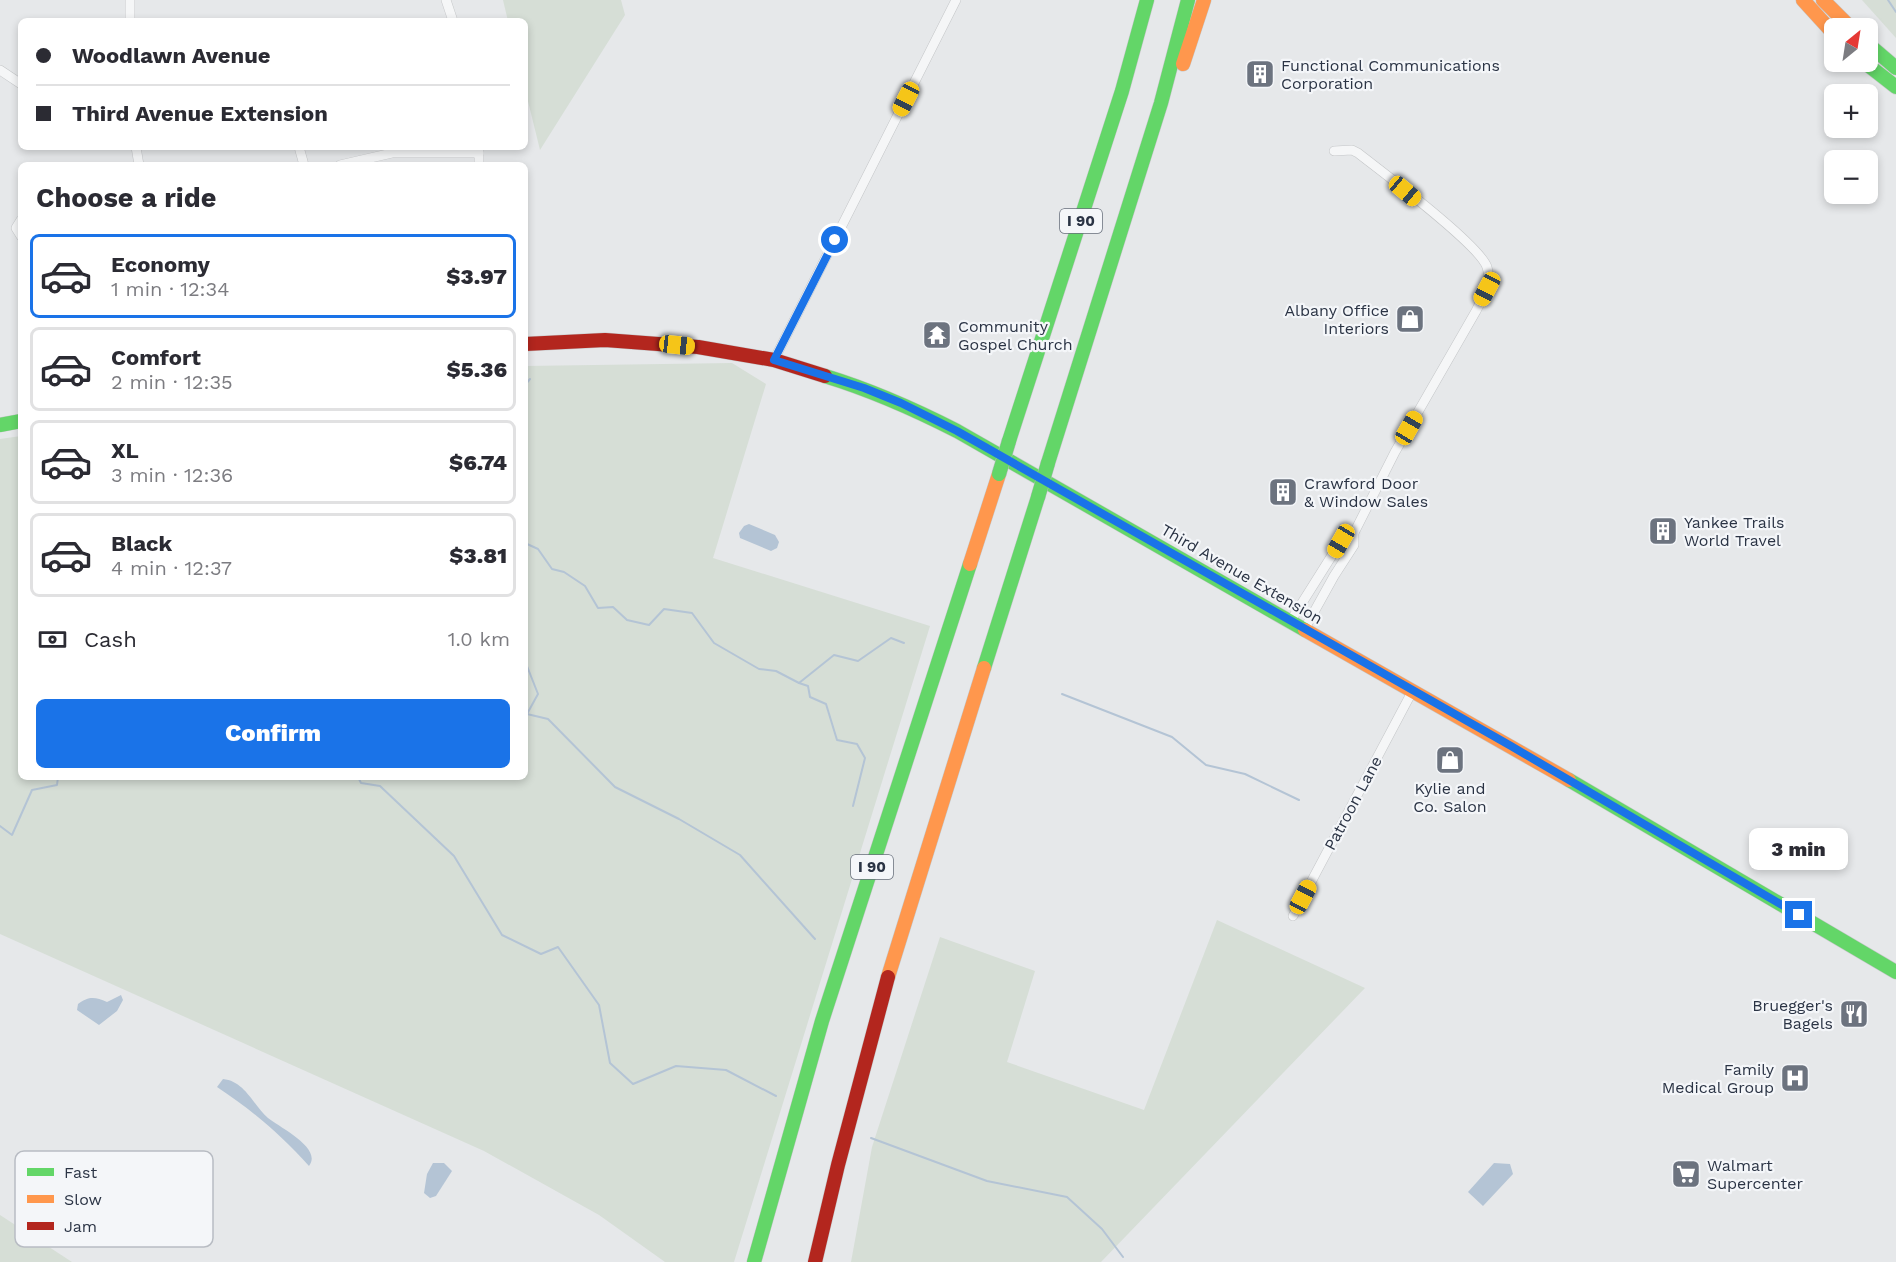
<!DOCTYPE html>
<html lang="en">
<head>
<meta charset="utf-8">
<style>
	:root { --surface:#fff; --page:#f2f2f3; --text:#2b2b33; --muted:#7c7c81; --line:#e1e1e2; --accent:#1a73e8 }
	body { margin:0; font-family:"Work Sans",sans-serif; background:var(--page); color:var(--text); height:100vh; display:flex; flex-direction:column; font-size:22px; white-space:nowrap }
	* { box-sizing:border-box; margin:0 }
	p { font-size:20px; color:var(--muted) }
	.icon { flex:none; width:33px; height:33px; fill:none; stroke:currentColor; stroke-width:2; stroke-linecap:round; stroke-linejoin:round }
	.map { position:relative; flex:1; overflow:hidden }
	.drawer { position:absolute; left:18px; top:162px; width:510px; height:618px; display:flex; flex-direction:column; background:var(--surface); border-radius:9px; box-shadow:0 3px 9px #0003 }
	.drawer>* { flex:none }
	.top-card { position:absolute; left:18px; top:18px; width:510px; height:132px; border-radius:9px; box-shadow:0 3px 9px #0003; display:grid; align-content:center; height:132px; padding:0 18px; background:var(--surface) }
	.needle { width:39px; rotate:30deg }
	.buttons { position:absolute; left:1824px; top:18px; display:grid; gap:12px }
	.buttons a { display:grid; place-items:center; width:54px; height:54px; border-radius:9px; background:var(--surface); box-shadow:0 3px 9px #0003; font-size:30px }
	.end { position:absolute; width:27px; height:27px; margin:-14px; border:8px solid #1a73e8; background:#fff; box-shadow:0 0 0 3px #fff }
	.from { border-radius:50% }
	.bubble { position:absolute; height:42px; border-radius:9px; background:var(--surface); box-shadow:0 3px 9px #0003; font-size:20px; font-weight:800; line-height:42px; text-align:center }
	.car { position:absolute; width:18px; height:36px; margin:-18px -9px; border-radius:8px; box-shadow:0 0 4px 2px #0007; background:linear-gradient(#f5c518 24%,#345 0 40%,#f5c518 0 76%,#345 0 86%,#f5c518 0) }
	.top-card b { display:flex; align-items:center; gap:21px; height:57px; font-size:22px }
	.top-card b+b { border-top:2px solid var(--line) }
	.top-card i { width:15px; height:15px; background:var(--text) }
	ul { padding:0; list-style:none }
	li { display:flex; align-items:center; gap:18px; height:84px; margin:0 12px 9px; padding:0 6px; border:3px solid var(--line); border-radius:9px }
	li div { flex:1 }
	li b { display:block; font-size:22px }
	li em { font-style:normal; font-weight:800 }
	li.current { border-color:var(--accent) }
	li>.icon { width:54px; height:54px; stroke-width:1.5 }
	h2 { padding:0 18px; font-size:27px; line-height:72px }
	.pay { display:flex; align-items:center; gap:15px; height:66px; padding:0 18px; font-size:22px }
	.pay p { margin-inline-start:auto }
	.button { display:flex; gap:12px; margin-top:auto; padding:12px 18px }
	.button a { flex:1; height:69px; border-radius:9px; background:var(--accent); color:#fff; font-size:24px; font-weight:800; line-height:69px; text-align:center }
	.map>svg:first-child { display:block }
	.green { fill:#d6ded6 }
	.water { fill:#b4c4d5 }
	.lines { fill:none; stroke-linecap:round; stroke-linejoin:round }
	.stream { stroke:#b4c4d5; stroke-width:2 }
	.street-casing { stroke:#c4c6c8; stroke-width:10 }
	.fast-casing { stroke:#c4c6c8; stroke-width:15 }
	.slow-casing { stroke:#c4c6c8; stroke-width:15 }
	.jam-casing { stroke:#c4c6c8; stroke-width:15 }
	.street { stroke:#f5f6f7; stroke-width:9 }
	.fast { stroke:#63d668; stroke-width:14 }
	.slow { stroke:#ff974d; stroke-width:14 }
	.jam { stroke:#b3261e; stroke-width:14 }
	.fast-bridge-casing { stroke:#b8bbbf; stroke-width:15; stroke-linecap:butt }
	.fast-bridge { stroke:#63d668; stroke-width:14 }
	.route { stroke:#1a73e8; stroke-width:8 }
	.labels { text-anchor:middle; dominant-baseline:central; stroke-width:4.5; stroke-linejoin:round; paint-order:stroke }
	.shield { fill:#f4f6f9; stroke:#676e7b; stroke-width:1.5 }
	.shield-label { font-size:15px; font-weight:bold; fill:#2b3445 }
	.poi-label { font-size:16px; fill:#2b3445; stroke:#f4f6f9; text-anchor:start }
	.street-label { font-size:16px; fill:#2b3445; stroke:#f4f6f9 }
	.key { fill:#f4f6f9; stroke:#b8bcc3; stroke-width:1.5 }
	.key-label { font-size:16px; fill:#2b3445 }
</style>
</head>
<body>
<div class="map">
<svg width="1896" height="1262" viewBox="0 0 1896 1262">
	<rect width="100%" height="100%" fill="#e6e8ea"/>
	<g class="green">
		<polygon points="503,0 621,0 625,15 540,150 525,89 525,21 508,21"/>
		<polygon points="1862,0 1896,0 1896,38"/>
		<polygon points="732,363 766,384 713,558 930,626 734,1262 665,1262 599,1215 484,1151 0,934 0,439 21,436 21,777 525,777 525,366"/>
		<polygon points="1217,920 1365,988 1101,1262 851,1262 872,1147 940,937 1035,971 1007,1062 1144,1110"/>
		<polygon points="0,1215 72,1262 0,1262"/>
	</g>
	<g class="water">
		<polygon points="749,524 775,535 779,542 777,548 771,551 740,538 739,533 744,526"/>
		<path d="M 121,995 L 123,1000 L 117,1011 L 99,1025 L 77,1010 L 78,1004 C 89,996 95,997 107,1002 Z"/>
		<path d="M 223,1079 C 245,1081 254,1106 268,1118 C 279,1127 323,1148 309,1166 C 281,1135 252,1110 217,1087 Z"/>
		<polygon points="433,1163 444,1163 452,1171 436,1196 430,1198 424,1193 427,1174"/>
		<polygon points="1494,1163 1510,1164 1513,1174 1483,1206 1468,1192"/>
	</g>
	<g class="lines">
		<g class="stream">
			<polyline points="1888,0 1896,12"/>
			<polyline points="525,385 530,379"/>
			<polyline points="525,543 538,549 552,569 564,572 585,586 598,608 613,607 627,620 649,625 664,609 692,613 714,643 759,669 776,671 799,683 834,655 858,661 891,638 904,643"/>
			<polyline points="525,661 538,694 527,714 548,719 615,787 679,819 740,855 815,939"/>
			<polyline points="799,683 808,686 810,697 826,704 837,740 857,744 865,758 853,806"/>
			<polyline points="1062,694 1172,737 1206,765 1245,774 1299,800"/>
			<polyline points="358,777 361,783 380,786 454,856 502,935 541,954 558,947 599,1005 610,1063 633,1084 676,1066 726,1070 776,1096"/>
			<polyline points="0,826 12,835 32,790 57,785 58,777"/>
			<polyline points="871,1138 987,1181 1067,1197 1102,1229 1123,1257"/>
		</g>
		<g class="street-casing">
			<g id="street">
				<polyline points="130,0 130,21"/>
				<polyline points="446,0 453,21"/>
				<polyline points="0,70 21,84"/>
				<polyline points="136,147 139,165"/>
				<polyline points="299,147 304,165"/>
				<polyline points="479,147 479,165"/>
				<polyline points="340,165 392,153 479,153"/>
				<polyline points="21,220 16,228 21,236"/>
				<polyline points="774,360 956,0"/>
				<polyline points="1290,622 1341,541 1354,533"/>
				<path d="M 1304,630 L 1334,576 L 1354,545 L 1354,533 L 1395,452 L 1476,311 C 1483,297 1492,283 1487,267 C 1479,244 1382,172 1358,153 L 1352,150 L 1334,151"/>
				<polyline points="1293,916 1413,690"/>
			</g>
		</g>
		<g class="fast-casing">
			<g id="fast">
				<polyline points="1868,44 1896,68"/>
				<polyline points="1864,62 1896,87"/>
				<path d="M 825,376 C 871,390 914,409 957,431 L 1305,630"/>
				<polyline points="0,425 21,421"/>
				<polyline points="1009,441 1122,91 1147,0"/>
				<polyline points="1048,463 1161,103 1188,0"/>
				<polyline points="984,668 1038,497"/>
				<polyline points="1569,780 1896,972"/>
				<polyline points="754,1262 822,1021 970,564"/>
			</g>
		</g>
		<g class="slow-casing">
			<g id="slow">
				<polyline points="1803,0 1834,34"/>
				<polyline points="1823,0 1851,28"/>
				<polyline points="1183,64 1204,0"/>
				<polyline points="970,564 999,474"/>
				<polyline points="1305,630 1569,780"/>
				<polyline points="888,977 984,668"/>
			</g>
		</g>
		<g class="jam-casing">
			<g id="jam">
				<polyline points="525,344 605,340 698,347 774,360 825,376"/>
				<polyline points="815,1262 838,1165 888,977"/>
			</g>
		</g>
		<use href="#street" class="street"/>
		<use href="#fast" class="fast"/>
		<use href="#slow" class="slow"/>
		<use href="#jam" class="jam"/>
		<g class="fast-bridge-casing">
			<g id="fast-bridge">
				<polyline points="999,474 1009,441"/>
				<polyline points="1038,497 1048,463"/>
			</g>
		</g>
		<use href="#fast-bridge" class="fast-bridge"/>
	</g>
	<g class="lines">
		<polyline class="route" points="835,240 774,360 864,388 901,403 957,431 1511,746 1799,915"/>
	</g>
	<defs>
		<g id="building-square" transform="scale(1.5)"><rect x="-9" y="-9" width="18" height="18" rx="4" fill="#6c737f" stroke="#f4f6f9"/><path d="M-4-6H4V6H1V3H-1V6H-4ZM-2.5-4.3h1.7v1.8h-1.7ZM.8-4.3h1.7v1.8H.8ZM-2.5-1h1.7V.8h-1.7ZM.8-1h1.7V.8H.8Z" fill="#fff"/></g>
		<g id="shop-square" transform="scale(1.5)"><rect x="-9" y="-9" width="18" height="18" rx="4" fill="#6c737f" stroke="#f4f6f9"/><path d="M-5-2.5h2.3a2.7 3.5 0 0 1 5.4 0H5L5.5 6h-11ZM-1.5-2.5h3a1.5 2.3 0 0 0-3 0Z" fill="#fff"/></g>
		<g id="temple-square" transform="scale(1.5)"><rect x="-9" y="-9" width="18" height="18" rx="4" fill="#6c737f" stroke="#f4f6f9"/><path d="M0-6L5-2H3V0L6.5 2.5H4V6H1.5V3h-3V6H-4V2.5H-6.5L-3 0V-2H-5Z" fill="#fff"/></g>
		<g id="restaurant-square" transform="scale(1.5)"><rect x="-9" y="-9" width="18" height="18" rx="4" fill="#6c737f" stroke="#f4f6f9"/><path d="M-5-6h1v4h1v-4h1v4h1v-4h1v5L-1.5 .5V6h-2V.5L-5-1ZM5-6V6H3V1.5H1.5Q1.5-4 5-6Z" fill="#fff"/></g>
		<g id="hospital-square" transform="scale(1.5)"><rect x="-9" y="-9" width="18" height="18" rx="4" fill="#6c737f" stroke="#f4f6f9"/><path d="M-5-5h3v3.5h4V-5h3V5h-3V1.5h-4V5h-3Z" fill="#fff"/></g>
		<g id="supermarket-square" transform="scale(1.5)"><rect x="-9" y="-9" width="18" height="18" rx="4" fill="#6c737f" stroke="#f4f6f9"/><path d="M-6-5.5h2.5l.6 2H6L4.5 2H-2.5L-4.4-4H-6ZM-1.5 3.2a1.3 1.3 0 1 0 .1 0ZM3 3.2a1.3 1.3 0 1 0 .1 0Z" fill="#fff"/></g>
	</defs>
	<g fill-rule="evenodd">
		<use href="#building-square" x="1260" y="74"/>
		<use href="#shop-square" x="1410" y="319"/>
		<use href="#temple-square" x="937" y="335"/>
		<use href="#building-square" x="1283" y="492"/>
		<use href="#building-square" x="1663" y="531"/>
		<use href="#shop-square" x="1450" y="760"/>
		<use href="#restaurant-square" x="1854" y="1014"/>
		<use href="#hospital-square" x="1795" y="1078"/>
		<use href="#supermarket-square" x="1686" y="1174"/>
	</g>
	<g class="labels">
		<g class="shield">
			<rect x="1060" y="209" width="42" height="24" rx="4.5"/>
			<rect x="851" y="855" width="42" height="24" rx="4.5"/>
		</g>
		<g class="shield-label">
			<text x="1081" y="221">I 90</text>
			<text x="872" y="867">I 90</text>
		</g>
		<g class="poi-label">
			<text x="1281" y="65">Functional Communications<tspan x="1281" dy="18">Corporation</tspan></text>
			<text x="1389" y="310" text-anchor="end">Albany Office<tspan x="1389" dy="18">Interiors</tspan></text>
			<text x="958" y="326">Community<tspan x="958" dy="18">Gospel Church</tspan></text>
			<text x="1304" y="483">Crawford Door<tspan x="1304" dy="18">&amp; Window Sales</tspan></text>
			<text x="1684" y="522">Yankee Trails<tspan x="1684" dy="18">World Travel</tspan></text>
			<text x="1450" y="788" text-anchor="middle">Kylie and<tspan x="1450" dy="18">Co. Salon</tspan></text>
			<text x="1833" y="1005" text-anchor="end">Bruegger's<tspan x="1833" dy="18">Bagels</tspan></text>
			<text x="1774" y="1069" text-anchor="end">Family<tspan x="1774" dy="18">Medical Group</tspan></text>
			<text x="1707" y="1165">Walmart<tspan x="1707" dy="18">Supercenter</tspan></text>
		</g>
		<g class="street-label">
			<text transform="translate(1242 574) rotate(30)">Third Avenue Extension</text>
			<text transform="translate(1353 803) rotate(-62)">Patroon Lane</text>
		</g>
	</g>
	<rect x="15" y="1151" width="198" height="96" rx="9" class="key"/>
	<rect x="27" y="1168" width="27" height="8" fill="#63d668"/>
	<rect x="27" y="1195" width="27" height="8" fill="#ff974d"/>
	<rect x="27" y="1222" width="27" height="8" fill="#b3261e"/>
	<g class="key-label">
		<text x="64" y="1178">Fast</text>
		<text x="64" y="1205">Slow</text>
		<text x="64" y="1232">Jam</text>
	</g>
</svg>
<div class="buttons">
<a><svg class="needle" viewBox="-14 -14 28 28"><path d="M0-13l5 13h-10z" fill="#e53935"/><path d="M0 13l5-13h-10z" fill="#7c7c81"/></svg></a>
<a>+</a>
<a>−</a>
</div>
<i class="end from" style="left:835px;top:240px"></i>
<i class="end" style="left:1799px;top:915px"></i>
<div class="bubble" style="left:1749px;top:828px;width:99px">3 min</div>
<i class="car" style="left:906px;top:99px;rotate:207deg"></i>
<i class="car" style="left:1405px;top:191px;rotate:130deg"></i>
<i class="car" style="left:1487px;top:289px;rotate:208deg"></i>
<i class="car" style="left:677px;top:345px;rotate:96deg"></i>
<i class="car" style="left:1409px;top:428px;rotate:30deg"></i>
<i class="car" style="left:1341px;top:541px;rotate:210deg"></i>
<i class="car" style="left:1303px;top:897px;rotate:28deg"></i>
<div class="top-card">
<b><i class="from"></i>Woodlawn Avenue</b>
<b><i></i>Third Avenue Extension</b>
</div>
<section class="drawer">
<h2>Choose a ride</h2>
<ul>
<li class="current"><svg class="icon" aria-label="car" viewBox="0 0 24 24"><path d="M5 17H2v-5l4-1 3-4h7l3 4 3 1v5h-3M9 17h6M6 11h13"/><circle cx="7" cy="17" r="2"/><circle cx="17" cy="17" r="2"/></svg><div><b>Economy</b><p>1 min · 12:34</p></div><em>$3.97</em></li>
<li><svg class="icon" aria-label="car" viewBox="0 0 24 24"><path d="M5 17H2v-5l4-1 3-4h7l3 4 3 1v5h-3M9 17h6M6 11h13"/><circle cx="7" cy="17" r="2"/><circle cx="17" cy="17" r="2"/></svg><div><b>Comfort</b><p>2 min · 12:35</p></div><em>$5.36</em></li>
<li><svg class="icon" aria-label="car" viewBox="0 0 24 24"><path d="M5 17H2v-5l4-1 3-4h7l3 4 3 1v5h-3M9 17h6M6 11h13"/><circle cx="7" cy="17" r="2"/><circle cx="17" cy="17" r="2"/></svg><div><b>XL</b><p>3 min · 12:36</p></div><em>$6.74</em></li>
<li><svg class="icon" aria-label="car" viewBox="0 0 24 24"><path d="M5 17H2v-5l4-1 3-4h7l3 4 3 1v5h-3M9 17h6M6 11h13"/><circle cx="7" cy="17" r="2"/><circle cx="17" cy="17" r="2"/></svg><div><b>Black</b><p>4 min · 12:37</p></div><em>$3.81</em></li>
</ul>
<div class="pay"><svg class="icon" aria-label="cash" viewBox="0 0 24 24"><path d="M3 7h18v10H3z"/><circle cx="12" cy="12" r="2"/></svg>Cash<p>1.0 km</p></div>
<div class="button"><a>Confirm</a></div>
</section>
</div>
</body>
</html>
